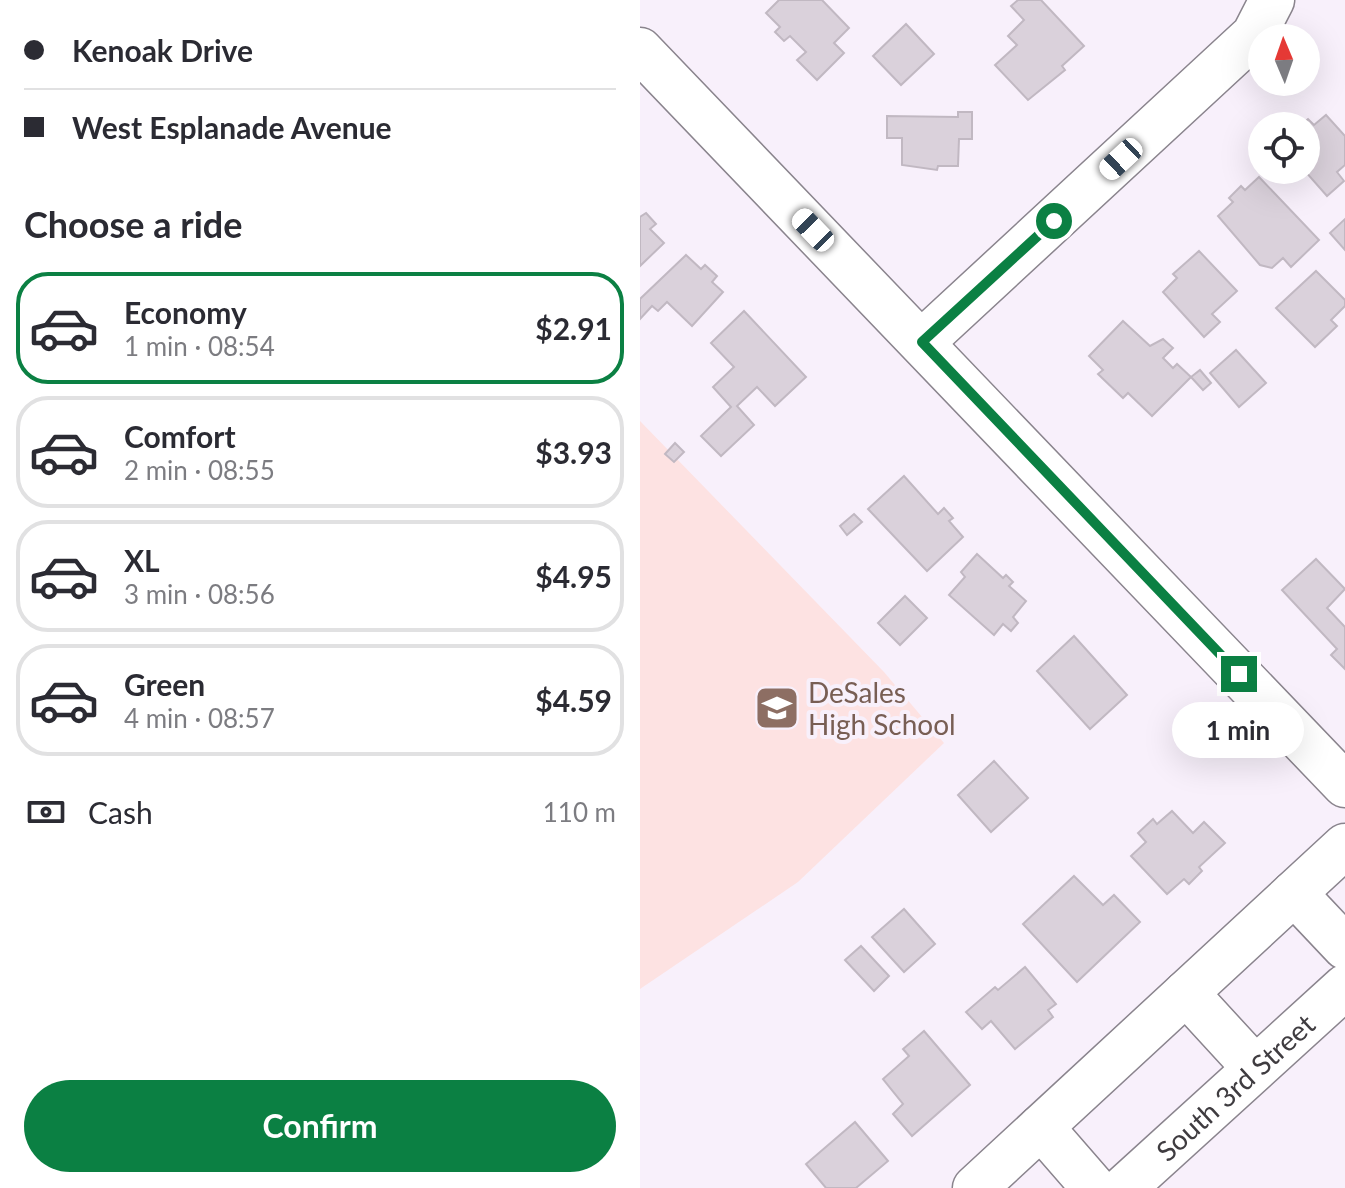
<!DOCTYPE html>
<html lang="en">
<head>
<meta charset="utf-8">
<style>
	:root { --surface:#fff; --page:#f2f2f3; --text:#2b2b33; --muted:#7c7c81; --line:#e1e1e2; --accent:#0b8043 }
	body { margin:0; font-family:Lato,sans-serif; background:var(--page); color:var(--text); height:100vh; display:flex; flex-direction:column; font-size:30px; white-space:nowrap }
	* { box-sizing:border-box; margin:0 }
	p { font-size:26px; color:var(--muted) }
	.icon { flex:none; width:44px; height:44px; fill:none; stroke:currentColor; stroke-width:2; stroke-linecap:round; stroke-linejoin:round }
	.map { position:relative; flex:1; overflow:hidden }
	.side { display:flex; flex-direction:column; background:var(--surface); width:640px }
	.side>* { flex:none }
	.top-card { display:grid; align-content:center; height:176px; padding:0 24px; background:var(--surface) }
	.needle { width:52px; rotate:358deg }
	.controls { position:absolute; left:608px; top:24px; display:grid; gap:16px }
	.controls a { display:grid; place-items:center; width:72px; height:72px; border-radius:50%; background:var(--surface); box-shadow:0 8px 32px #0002; font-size:40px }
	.end { position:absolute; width:36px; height:36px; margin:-18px; border:10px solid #0b8043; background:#fff; box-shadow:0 0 0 4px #fff }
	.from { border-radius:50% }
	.bubble { position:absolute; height:56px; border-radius:28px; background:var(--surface); box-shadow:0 8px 32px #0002; font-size:26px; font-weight:700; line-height:56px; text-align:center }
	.car { position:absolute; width:24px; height:48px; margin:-24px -12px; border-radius:10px; box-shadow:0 0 6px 2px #0007; background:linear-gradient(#fff 24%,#345 0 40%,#fff 0 76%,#345 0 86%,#fff 0) }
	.top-card b { display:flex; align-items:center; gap:28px; height:76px; font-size:30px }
	.top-card b+b { border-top:2px solid var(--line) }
	.top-card i { width:20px; height:20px; background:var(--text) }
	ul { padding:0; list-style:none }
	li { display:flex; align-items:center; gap:24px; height:112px; margin:0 16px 12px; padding:0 8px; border:4px solid var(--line); border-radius:32px }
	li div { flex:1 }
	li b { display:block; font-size:30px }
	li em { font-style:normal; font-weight:700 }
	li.active { border-color:var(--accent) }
	li>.icon { width:72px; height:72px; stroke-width:1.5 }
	h2 { padding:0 24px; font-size:36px; line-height:96px }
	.pay { display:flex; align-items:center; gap:20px; height:88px; padding:0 24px; font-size:30px }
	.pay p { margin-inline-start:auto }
	.button { display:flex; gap:16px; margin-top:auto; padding:16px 24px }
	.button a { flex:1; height:92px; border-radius:48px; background:var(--accent); color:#fff; font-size:32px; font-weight:700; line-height:92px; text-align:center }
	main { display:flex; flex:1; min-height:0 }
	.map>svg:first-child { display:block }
	.education { fill:#fde2e2 }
	.building { fill:#dad1db; stroke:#c1b8c2; stroke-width:2 }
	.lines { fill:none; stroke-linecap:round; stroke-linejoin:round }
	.minor-casing { stroke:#8a848d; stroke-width:47 }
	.minor { stroke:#fff; stroke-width:44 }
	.route { stroke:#0b8043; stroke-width:10 }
	.labels { text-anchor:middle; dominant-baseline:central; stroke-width:8; stroke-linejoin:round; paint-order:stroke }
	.education-label { font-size:28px; fill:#785e54; stroke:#f8f0fb; text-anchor:start }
	.street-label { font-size:28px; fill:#3f3c40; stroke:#f8f0fb }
</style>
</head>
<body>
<main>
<section class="side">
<div class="top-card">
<b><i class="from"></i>Kenoak Drive</b>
<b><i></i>West Esplanade Avenue</b>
</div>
<h2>Choose a ride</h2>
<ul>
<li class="active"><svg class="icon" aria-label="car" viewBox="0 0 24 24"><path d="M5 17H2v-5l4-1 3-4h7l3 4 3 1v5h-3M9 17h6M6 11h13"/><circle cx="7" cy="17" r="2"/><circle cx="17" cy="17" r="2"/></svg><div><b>Economy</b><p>1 min · 08:54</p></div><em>$2.91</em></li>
<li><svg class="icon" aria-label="car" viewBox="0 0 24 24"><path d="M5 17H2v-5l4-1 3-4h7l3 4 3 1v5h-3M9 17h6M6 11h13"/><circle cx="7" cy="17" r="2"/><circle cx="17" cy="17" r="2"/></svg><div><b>Comfort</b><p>2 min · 08:55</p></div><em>$3.93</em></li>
<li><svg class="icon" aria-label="car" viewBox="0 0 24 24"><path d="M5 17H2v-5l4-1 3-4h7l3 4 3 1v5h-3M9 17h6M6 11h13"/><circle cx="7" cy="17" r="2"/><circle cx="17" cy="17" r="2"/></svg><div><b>XL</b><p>3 min · 08:56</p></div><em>$4.95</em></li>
<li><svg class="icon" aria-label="car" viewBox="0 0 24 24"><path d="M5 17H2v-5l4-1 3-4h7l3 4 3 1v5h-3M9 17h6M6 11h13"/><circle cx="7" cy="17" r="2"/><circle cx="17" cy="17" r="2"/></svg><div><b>Green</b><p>4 min · 08:57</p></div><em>$4.59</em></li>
</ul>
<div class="pay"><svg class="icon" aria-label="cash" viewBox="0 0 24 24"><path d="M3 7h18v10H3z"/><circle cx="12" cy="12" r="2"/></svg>Cash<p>110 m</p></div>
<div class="button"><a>Confirm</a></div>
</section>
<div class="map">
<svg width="705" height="1188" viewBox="0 0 705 1188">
	<rect width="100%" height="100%" fill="#f8f0fb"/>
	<polygon class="education" points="0,421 244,672 304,743 158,882 0,989"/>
	<g class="building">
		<polygon points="139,0 182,0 209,28 194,43 204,53 177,80 157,60 166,52 150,36 144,41 135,32 140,27 126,13"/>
		<polygon points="378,0 401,0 444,46 422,66 425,70 388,100 355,65 377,45 368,36 384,20 371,6"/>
		<polygon points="266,24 294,54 261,85 233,56"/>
		<polygon points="318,112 332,112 332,139 319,139 318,166 298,166 297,170 262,165 262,138 247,138 247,116 318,117"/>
		<polygon points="686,115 705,136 705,165 697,172 704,181 687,196 664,170 666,126 660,126 668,119 674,125"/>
		<polygon points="619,177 679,240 651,267 643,258 632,268 620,265 578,216 593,202 589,198 601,186 605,190"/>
		<polygon points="6,213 16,224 10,229 24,243 0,266 0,217"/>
		<polygon points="705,219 705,250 690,233"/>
		<polygon points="559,251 597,291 572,314 580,322 564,337 523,292 537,278 533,274"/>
		<polygon points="46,255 61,269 65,265 77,276 72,282 83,292 52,326 27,302 18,311 12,306 0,319 0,299"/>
		<polygon points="676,271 705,300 705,306 691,320 697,326 675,347 636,308"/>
		<polygon points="104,311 166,377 135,406 117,387 97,406 114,425 81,456 61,436 91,407 73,387 94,367 71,343"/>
		<polygon points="483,321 510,346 523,339 533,348 523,358 533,368 537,364 551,377 512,416 488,393 483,398 458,374 463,370 449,356"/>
		<polygon points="596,350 626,383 599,407 570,373"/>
		<polygon points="560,370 571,383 563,390 551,377"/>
		<polygon points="35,443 44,452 34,462 25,454"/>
		<polygon points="264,476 298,514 304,508 313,518 309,521 323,537 287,571 228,509"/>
		<polygon points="214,514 222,522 207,535 200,526"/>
		<polygon points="337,554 363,578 366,575 373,582 369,586 386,601 373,617 378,623 371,631 363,624 354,635 309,595 325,577 321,572"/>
		<polygon points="676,559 705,589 687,608 705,627 705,669 691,655 697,649 642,590"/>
		<polygon points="265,596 287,618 260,645 238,623"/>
		<polygon points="434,636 487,695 450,729 397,671"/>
		<polygon points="354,761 388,798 351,832 318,795"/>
		<polygon points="532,811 553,833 564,822 585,843 559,867 562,871 549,884 544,879 527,894 491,856 506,842 498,833 513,819 517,824"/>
		<polygon points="434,876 463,905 474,895 500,922 437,982 383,924"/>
		<polygon points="264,909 295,944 264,972 232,937"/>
		<polygon points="221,946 249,976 234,991 205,960"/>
		<polygon points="385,967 416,1004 408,1010 413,1017 375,1049 351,1021 342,1029 326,1012 355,987 358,990"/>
		<polygon points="284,1031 330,1085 272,1136 253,1114 263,1104 243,1079 269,1056 263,1049"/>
		<polygon points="215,1122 248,1161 216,1188 186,1188 166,1164"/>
	</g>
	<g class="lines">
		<g class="minor-casing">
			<g id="minor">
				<polyline points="0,50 705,785"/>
				<polyline points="282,342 614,35 632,0"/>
				<polyline points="654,893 705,947"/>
				<polyline points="546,993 615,1068"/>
				<polyline points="401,1127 454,1188"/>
				<polyline points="335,1188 705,846"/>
				<path id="s1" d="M 484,1188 L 705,987"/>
			</g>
		</g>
		<use href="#minor" class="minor"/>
	</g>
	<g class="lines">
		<polyline class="route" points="414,221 282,342 599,674"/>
	</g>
	<defs>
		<g id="school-square" transform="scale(2.3)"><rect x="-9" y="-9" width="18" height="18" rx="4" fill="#8d6e63" stroke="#f8f0fb"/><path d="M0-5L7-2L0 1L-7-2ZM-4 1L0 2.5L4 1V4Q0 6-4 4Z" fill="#fff"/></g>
	</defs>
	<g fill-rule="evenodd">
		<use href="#school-square" x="137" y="708"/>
	</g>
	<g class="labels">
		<g class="education-label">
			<text x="168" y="692">DeSales<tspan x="168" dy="32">High School</tspan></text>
		</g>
		<g class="street-label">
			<text stroke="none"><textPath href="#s1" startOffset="150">South 3rd Street</textPath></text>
		</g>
	</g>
</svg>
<div class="controls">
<a><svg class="needle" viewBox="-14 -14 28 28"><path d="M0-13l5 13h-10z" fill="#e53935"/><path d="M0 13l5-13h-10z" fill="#7c7c81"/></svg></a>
<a><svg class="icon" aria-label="locate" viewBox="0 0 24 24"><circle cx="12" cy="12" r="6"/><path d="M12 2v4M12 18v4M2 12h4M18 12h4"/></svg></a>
</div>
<i class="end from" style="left:414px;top:221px"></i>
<i class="end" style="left:599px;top:674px"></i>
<div class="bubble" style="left:532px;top:702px;width:132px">1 min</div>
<i class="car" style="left:481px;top:159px;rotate:227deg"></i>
<i class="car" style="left:173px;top:230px;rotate:316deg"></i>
</div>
</main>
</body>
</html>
